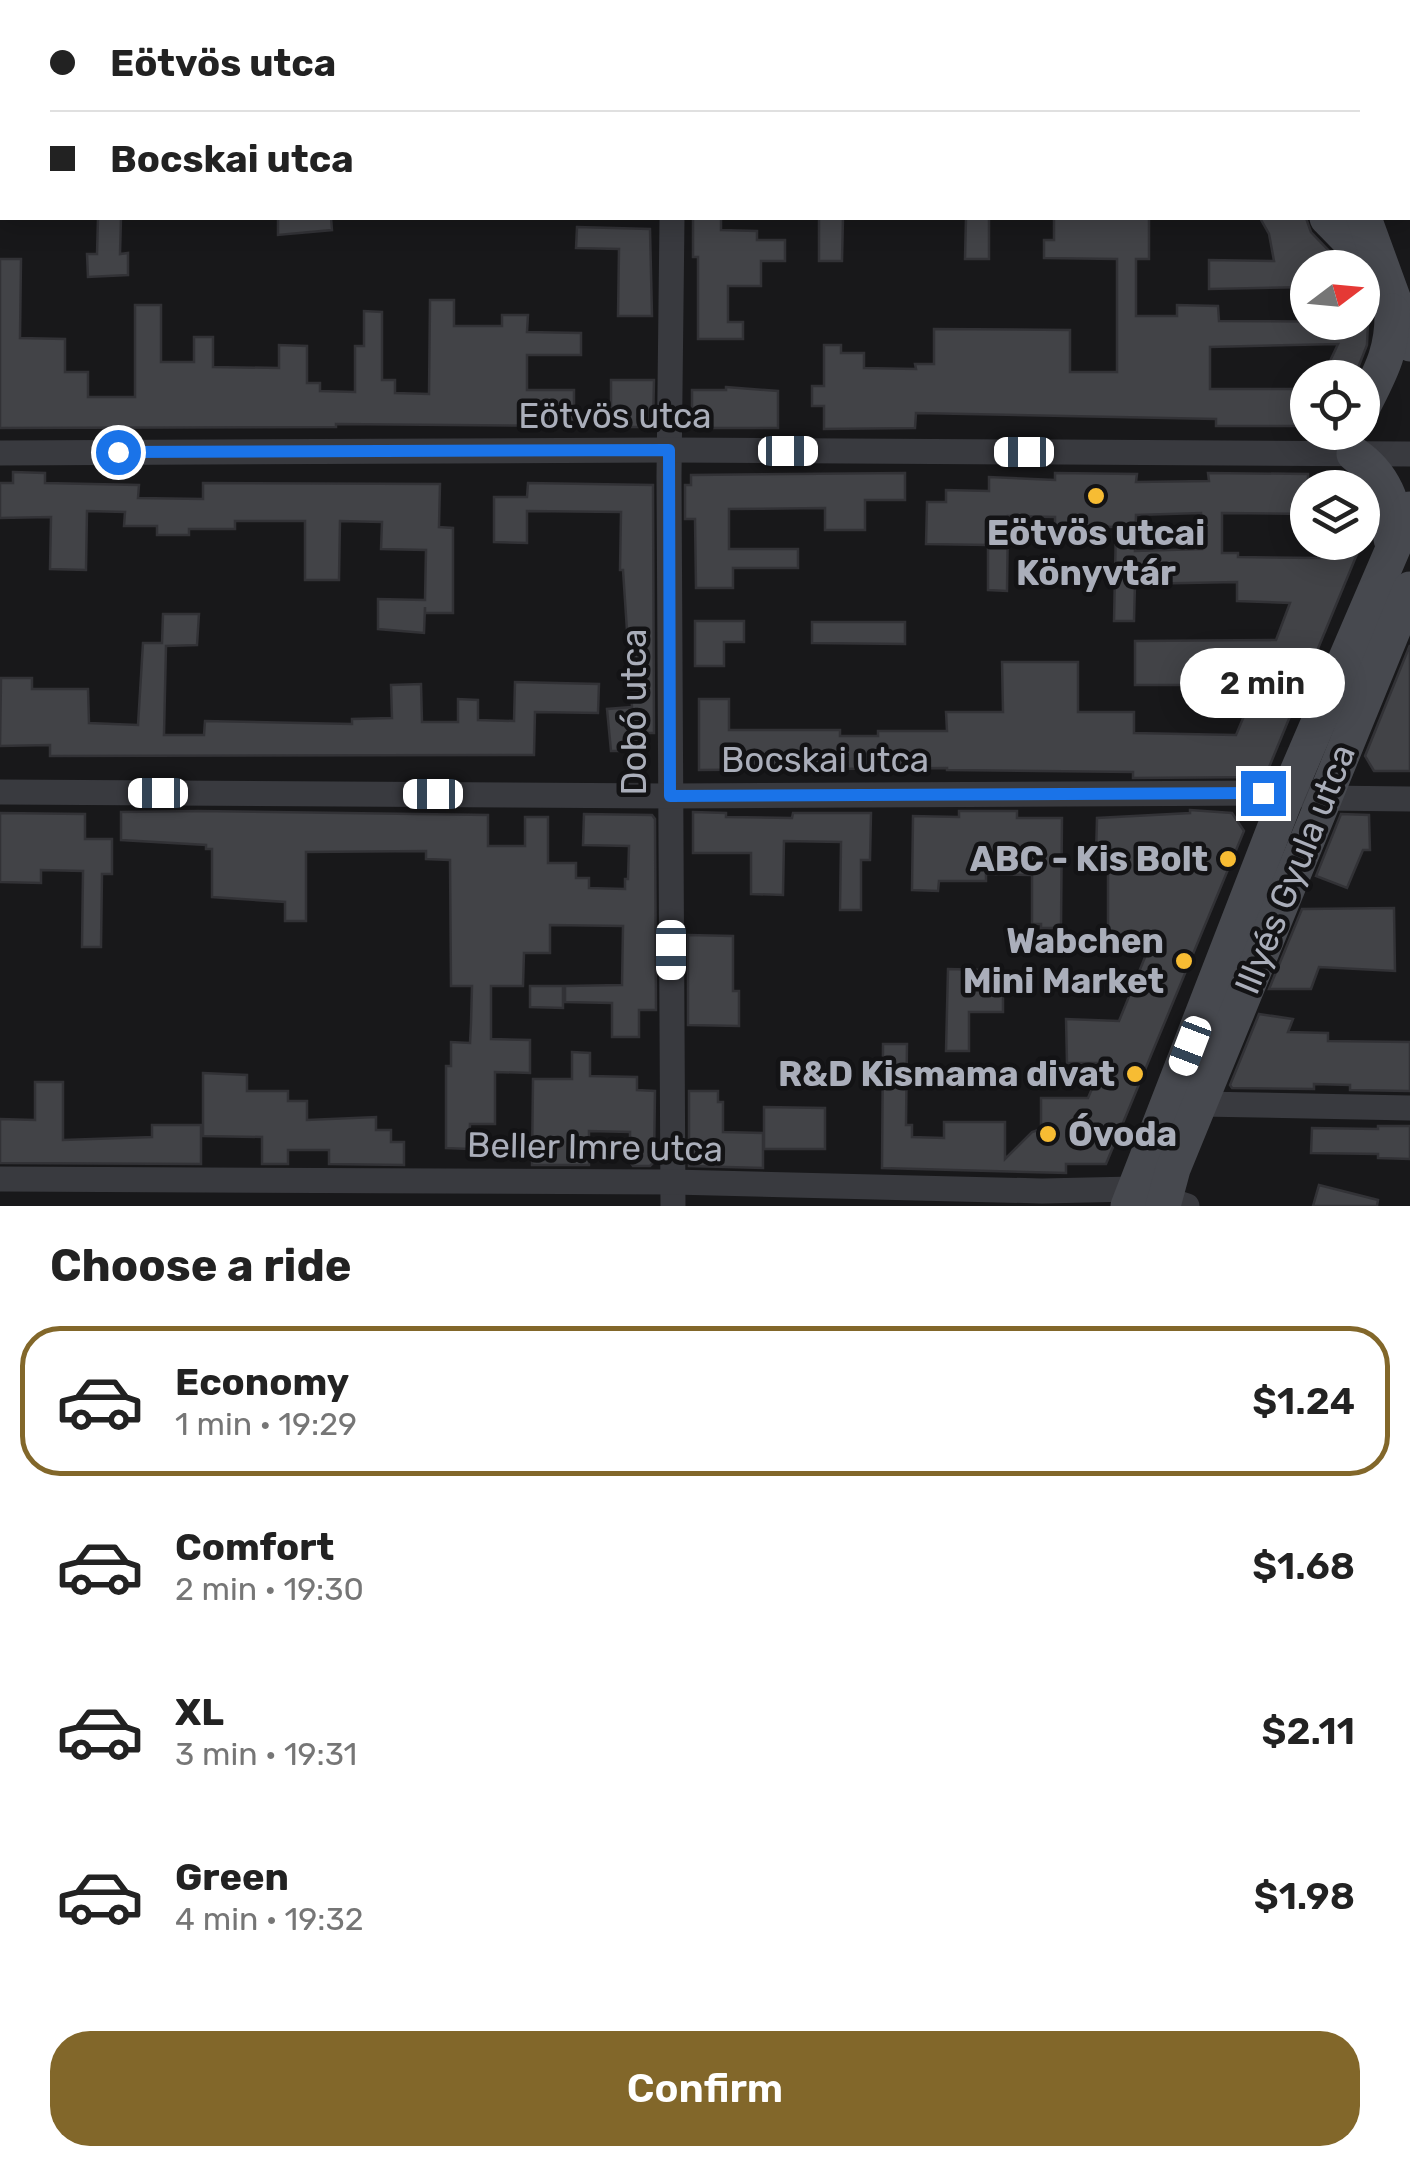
<!DOCTYPE html>
<html lang="en">
<head>
<meta charset="utf-8">
<style>
	:root { --surface:#fff; --page:#f2f2f2; --text:#222; --muted:#767676; --line:#e0e0e0; --accent:#82672a }
	body { margin:0; font-family:Rubik,sans-serif; background:var(--page); color:var(--text); height:100vh; display:flex; flex-direction:column; font-size:38px; white-space:nowrap }
	* { box-sizing:border-box; margin:0 }
	p { font-size:32px; color:var(--muted) }
	.icon { flex:none; width:55px; height:55px; fill:none; stroke:currentColor; stroke-width:2; stroke-linecap:round; stroke-linejoin:round }
	.map { position:relative; height:1206px; overflow:hidden }
	.sheet { display:flex; flex-direction:column; background:var(--surface); flex:1 }
	.sheet>* { flex:none }
	.banner { position:absolute; left:0px; top:0px; width:1410px; height:220px; box-shadow:0 5px 25px #0003; display:grid; align-content:center; height:220px; padding:0 50px; background:var(--surface) }
	.needle { width:65px; rotate:74deg }
	.fabs { position:absolute; left:1290px; top:250px; display:grid; gap:20px }
	.fabs a { display:grid; place-items:center; width:90px; height:90px; border-radius:50%; background:var(--surface); box-shadow:0 5px 25px #0003; font-size:50px }
	.end { position:absolute; width:45px; height:45px; margin:-22px; border:12px solid #1a73e8; background:#fff; box-shadow:0 0 0 5px #fff }
	.from { border-radius:50% }
	.bubble { position:absolute; height:70px; border-radius:35px; background:var(--surface); box-shadow:0 5px 25px #0003; font-size:32px; font-weight:600; line-height:70px; text-align:center }
	.car { position:absolute; width:30px; height:60px; margin:-30px -15px; border-radius:12px; box-shadow:0 0 8px 2px #0007; background:linear-gradient(#fff 24%,#345 0 40%,#fff 0 76%,#345 0 86%,#fff 0) }
	.banner b { display:flex; align-items:center; gap:35px; height:95px; font-size:38px }
	.banner b+b { border-top:2px solid var(--line) }
	.banner i { width:25px; height:25px; background:var(--text) }
	ul { padding:0; list-style:none }
	li { display:flex; align-items:center; gap:30px; height:150px; margin:0 20px 15px; padding:0 30px; border:5px solid transparent; border-radius:40px }
	li div { flex:1 }
	li b { display:block; font-size:38px }
	li em { font-style:normal; font-weight:600 }
	li.on { border-color:var(--accent) }
	li>.icon { width:90px; height:90px; stroke-width:1.5 }
	h2 { padding:0 50px; font-size:45px; line-height:120px }
	.primary-button { display:flex; gap:20px; margin-top:auto; padding:20px 50px }
	.primary-button a { flex:1; height:115px; border-radius:40px; background:var(--accent); color:#fff; font-size:40px; font-weight:600; line-height:115px; text-align:center }
	.map>svg:first-child { display:block }
	.building { fill:#424347; stroke:#323236; stroke-width:2.5; fill-rule:evenodd }
	.lines { fill:none; stroke-linecap:round; stroke-linejoin:round }
	.street { stroke:#393a3f; stroke-width:25 }
	.secondary { stroke:#47494f; stroke-width:35 }
	.route { stroke:#1a73e8; stroke-width:12 }
	.poi-dot { fill:#f7bc33; stroke:#131315; stroke-width:4 }
	.labels { text-anchor:middle; dominant-baseline:central; stroke-width:9; stroke-linejoin:round; paint-order:stroke }
	.street-label { font-size:35px; fill:#aaaeba; stroke:#131315 }
	.poi-label { font-size:35px; font-weight:bold; fill:#aaaeba; stroke:#131315; text-anchor:end }
</style>
</head>
<body>
<div class="map">
<svg width="1410" height="1206" viewBox="0 0 1410 1206">
	<rect width="100%" height="100%" fill="#18181a"/>
	<g class="building">
		<polygon points="98,218 121,218 120,254 128,253 128,275 88,277 87,254 97,254"/>
		<polygon points="278,218 331,218 332,230 278,235"/>
		<polygon points="693,218 721,218 721,230 757,231 757,240 785,240 785,261 761,261 761,286 728,286 728,322 743,322 743,339 698,339 698,257 693,257"/>
		<polygon points="819,218 843,218 842,261 819,261"/>
		<polygon points="966,218 989,218 989,259 965,259"/>
		<polygon points="1054,218 1149,218 1149,259 1136,259 1136,316 1177,316 1177,305 1218,306 1219,321 1368,322 1367,345 1354,378 1322,378 1338,344 1210,347 1210,389 1308,389 1308,426 1216,426 1216,419 916,413 915,428 824,429 824,406 812,406 812,386 824,386 824,345 841,345 841,353 864,353 864,368 916,369 915,364 934,364 934,329 1070,330 1070,372 1117,372 1117,259 1044,258 1044,240 1054,240"/>
		<polygon points="1260,218 1306,218 1311,232 1333,255 1340,268 1308,268 1308,287 1209,289 1209,260 1274,261 1269,234"/>
		<polygon points="577,227 650,229 652,316 618,316 619,249 576,248"/>
		<polygon points="0,259 21,259 20,338 65,339 65,372 88,372 88,397 135,397 135,305 161,305 161,362 194,362 194,337 213,337 213,367 279,368 279,345 307,346 307,383 320,383 320,391 355,392 355,346 364,346 364,311 382,312 382,380 395,380 395,393 429,394 430,300 454,300 454,326 502,326 502,315 528,315 527,332 581,333 581,355 527,355 527,390 574,390 574,426 336,424 336,427 0,428"/>
		<polygon points="611,380 654,380 653,427 611,427"/>
		<polygon points="726,387 778,391 778,428 692,428 692,390 726,390"/>
		<polygon points="13,472 45,473 45,483 139,485 138,498 203,499 203,483 440,484 439,527 453,528 453,613 425,613 425,607 424,633 378,629 378,599 425,600 426,550 381,549 382,522 340,521 339,580 305,580 305,521 235,521 235,529 189,529 189,535 157,535 157,526 124,526 125,512 87,511 86,570 50,569 51,517 0,518 0,483 13,483"/>
		<polygon points="905,473 905,500 865,500 865,530 825,530 825,508 729,509 729,549 798,549 798,568 733,568 733,588 696,588 695,519 685,519 685,485 691,485 691,475"/>
		<path d="M 1055,473 L 1137,474 L 1136,482 L 1209,481 L 1208,473 L 1308,474 L 1308,514 L 1222,513 L 1222,553 L 1238,553 L 1238,557 L 1319,558 L 1311,542 L 1362,542 L 1265,777 L 1133,778 L 1133,772 L 947,770 L 947,768 L 699,770 L 699,699 L 729,699 L 729,730 L 840,730 L 840,736 L 878,736 L 878,731 L 947,731 L 946,712 L 1003,712 L 1002,662 L 1078,662 L 1078,712 L 1134,712 L 1134,733 L 1236,735 L 1257,685 L 1135,685 L 1135,641 L 1276,640 L 1290,603 L 1237,601 L 1237,582 L 1135,584 L 1134,621 L 1114,621 L 1116,527 L 1055,526 L 1055,517 L 1008,516 L 1007,591 L 988,590 L 988,545 L 926,544 L 927,502 L 946,502 L 946,490 L 989,491 L 989,477 L 1055,480 ZM 1201,513 L 1202,549 L 1135,551 L 1136,515 Z"/>
		<polygon points="528,483 653,485 654,733 636,733 637,751 611,751 607,709 632,707 623,570 620,570 621,512 527,511 527,543 494,542 494,497 527,497"/>
		<polygon points="163,614 199,614 197,645 166,646 164,735 204,735 205,721 352,724 352,719 392,718 391,685 421,684 422,722 458,722 458,699 478,700 478,720 514,721 515,682 599,684 598,713 535,712 534,755 50,756 50,745 0,746 1,678 32,678 32,689 88,689 89,723 138,725 143,643 162,643"/>
		<polygon points="695,621 744,621 744,642 724,642 724,666 695,666"/>
		<polygon points="812,622 905,622 905,644 812,643"/>
		<polygon points="1410,645 1410,771 1374,771 1365,756"/>
		<polygon points="1190,810 1232,813 1244,831 1106,1164 1066,1164 1066,1173 882,1168 883,1044 907,1044 906,1125 912,1125 912,1137 944,1138 944,1122 1005,1122 1005,1159 1032,1132 1041,1129 1041,1098 1088,1098 1103,1063 1067,1063 1066,1019 1119,1021 1154,935 1108,935 1108,856 1096,856 1097,818 1190,813"/>
		<polygon points="198,811 488,815 488,846 525,846 525,817 548,817 548,863 576,863 576,878 589,878 589,888 625,889 625,879 628,879 629,846 583,845 584,814 652,815 655,819 656,1010 639,1010 639,1037 612,1037 612,1003 565,1002 565,986 622,985 623,926 550,925 550,953 524,953 523,986 491,986 491,1039 530,1040 530,1073 495,1072 495,1124 470,1124 469,1149 446,1148 446,1066 451,1066 451,1042 470,1043 471,1023 472,986 451,986 450,860 426,859 426,851 306,852 306,921 285,921 285,902 212,897 212,849 206,849 206,845 121,840 121,812"/>
		<polygon points="959,811 1017,811 1017,818 1062,818 1061,928 1041,928 1041,924 1032,924 1032,875 986,874 986,881 939,881 938,891 912,890 913,816 959,817"/>
		<polygon points="693,812 726,813 726,817 792,818 793,813 871,813 870,860 861,860 861,910 840,910 841,842 784,841 783,895 751,894 751,853 693,853"/>
		<polygon points="0,813 85,814 85,839 112,839 112,874 102,874 101,947 82,947 83,871 41,870 41,883 0,882"/>
		<polygon points="1341,814 1369,815 1370,850 1363,850 1347,888 1316,876"/>
		<polygon points="1394,908 1395,971 1319,967 1311,989 1269,989 1302,909"/>
		<polygon points="688,935 733,936 733,991 739,991 739,1026 688,1025"/>
		<polygon points="948,969 986,970 986,988 1003,988 1003,1012 969,1012 969,1051 946,1051"/>
		<polygon points="530,986 563,986 563,1008 530,1007"/>
		<polygon points="1259,1014 1293,1019 1288,1032 1328,1033 1328,1041 1410,1042 1410,1091 1350,1090 1350,1085 1314,1084 1314,1089 1232,1088 1230,1085"/>
		<polygon points="572,1052 590,1053 590,1076 637,1077 637,1090 655,1091 654,1162 650,1166 633,1166 630,1162 630,1132 589,1131 589,1165 532,1165 533,1079 572,1079"/>
		<polygon points="203,1073 247,1075 247,1091 288,1091 288,1101 307,1101 307,1120 376,1117 376,1130 391,1130 391,1142 404,1142 404,1165 329,1164 329,1150 288,1150 288,1164 262,1164 262,1137 203,1136"/>
		<polygon points="35,1082 63,1082 63,1140 152,1137 152,1125 201,1125 201,1164 0,1163 0,1119 35,1120"/>
		<polygon points="689,1091 718,1091 718,1102 723,1102 723,1132 763,1133 763,1168 689,1166"/>
		<polygon points="764,1107 825,1108 825,1149 764,1149"/>
		<polygon points="1378,1126 1410,1126 1410,1159 1378,1158 1378,1154 1311,1153 1312,1128 1378,1129"/>
		<polygon points="1319,1185 1378,1200 1377,1206 1313,1206"/>
	</g>
	<g class="lines">
		<g class="street">
			<polyline points="672,0 672,2"/>
			<polyline points="0,70 2,70"/>
			<polyline points="672,218 669,477 673,1206"/>
			<polyline points="0,453 669,450 1410,454"/>
			<polyline points="0,792 669,796 1288,793 1323,798 1410,799"/>
			<polyline points="1200,1104 1410,1108"/>
			<polyline points="0,1179 673,1182 1042,1191 1134,1189 1187,1206"/>
		</g>
		<g class="secondary">
			<polyline points="1209,0 1210,2"/>
			<polyline points="1288,0 1289,2"/>
			<polyline points="1327,218 1379,271"/>
			<polyline points="1364,218 1410,344"/>
			<path d="M 1362,409 C 1380,373 1393,352 1392,311"/>
			<path d="M 1354,454 C 1382,473 1400,506 1391,539"/>
			<polyline points="1128,1206 1288,793 1410,509"/>
			<polyline points="1163,1206 1173,1169 1410,589"/>
		</g>
	</g>
	<g class="lines">
		<polyline class="route" points="118,452 669,450 670,796 1263,793"/>
	</g>
	<g class="poi-dot">
		<circle cx="1096" cy="496" r="10"/>
		<circle cx="1228" cy="859" r="10"/>
		<circle cx="1184" cy="961" r="10"/>
		<circle cx="1135" cy="1074" r="10"/>
		<circle cx="1048" cy="1134" r="10"/>
	</g>
	<g class="labels">
		<g class="street-label">
			<text x="615" y="416">Eötvös utca</text>
			<text transform="translate(634 712) rotate(-90)">Dobó utca</text>
			<text x="825" y="760">Bocskai utca</text>
			<text transform="translate(1295 869) rotate(-68)">Illyés Gyula utca</text>
			<text transform="translate(595 1147) rotate(1)">Beller Imre utca</text>
		</g>
		<g class="poi-label">
			<text x="1096" y="533" text-anchor="middle">Eötvös utcai<tspan x="1096" dy="40">Könyvtár</tspan></text>
			<text x="1208" y="859">ABC - Kis Bolt</text>
			<text x="1164" y="941">Wabchen<tspan x="1164" dy="40">Mini Market</tspan></text>
			<text x="1115" y="1074">R&amp;D Kismama divat</text>
			<text x="1068" y="1134" text-anchor="start">Óvoda</text>
		</g>
	</g>
</svg>
<div class="fabs">
<a><svg class="needle" viewBox="-14 -14 28 28"><path d="M0-13l5 13h-10z" fill="#e53935"/><path d="M0 13l5-13h-10z" fill="#767676"/></svg></a>
<a><svg class="icon" aria-label="locate" viewBox="0 0 24 24"><circle cx="12" cy="12" r="6"/><path d="M12 2v4M12 18v4M2 12h4M18 12h4"/></svg></a>
<a><svg class="icon" aria-label="layers" viewBox="0 0 24 24"><path d="M12 4l9 5-9 5-9-5zM3 14l9 5 9-5"/></svg></a>
</div>
<i class="end from" style="left:118px;top:452px"></i>
<i class="end" style="left:1263px;top:793px"></i>
<div class="bubble" style="left:1180px;top:648px;width:165px">2 min</div>
<i class="car" style="left:788px;top:451px;rotate:90deg"></i>
<i class="car" style="left:1024px;top:452px;rotate:270deg"></i>
<i class="car" style="left:158px;top:793px;rotate:270deg"></i>
<i class="car" style="left:433px;top:794px;rotate:270deg"></i>
<i class="car" style="left:671px;top:950px;rotate:180deg"></i>
<i class="car" style="left:1190px;top:1046px;rotate:201deg"></i>
<div class="banner">
<b><i class="from"></i>Eötvös utca</b>
<b><i></i>Bocskai utca</b>
</div>
</div>
<section class="sheet">
<h2>Choose a ride</h2>
<ul>
<li class="on"><svg class="icon" aria-label="car" viewBox="0 0 24 24"><path d="M5 17H2v-5l4-1 3-4h7l3 4 3 1v5h-3M9 17h6M6 11h13"/><circle cx="7" cy="17" r="2"/><circle cx="17" cy="17" r="2"/></svg><div><b>Economy</b><p>1 min · 19:29</p></div><em>$1.24</em></li>
<li><svg class="icon" aria-label="car" viewBox="0 0 24 24"><path d="M5 17H2v-5l4-1 3-4h7l3 4 3 1v5h-3M9 17h6M6 11h13"/><circle cx="7" cy="17" r="2"/><circle cx="17" cy="17" r="2"/></svg><div><b>Comfort</b><p>2 min · 19:30</p></div><em>$1.68</em></li>
<li><svg class="icon" aria-label="car" viewBox="0 0 24 24"><path d="M5 17H2v-5l4-1 3-4h7l3 4 3 1v5h-3M9 17h6M6 11h13"/><circle cx="7" cy="17" r="2"/><circle cx="17" cy="17" r="2"/></svg><div><b>XL</b><p>3 min · 19:31</p></div><em>$2.11</em></li>
<li><svg class="icon" aria-label="car" viewBox="0 0 24 24"><path d="M5 17H2v-5l4-1 3-4h7l3 4 3 1v5h-3M9 17h6M6 11h13"/><circle cx="7" cy="17" r="2"/><circle cx="17" cy="17" r="2"/></svg><div><b>Green</b><p>4 min · 19:32</p></div><em>$1.98</em></li>
</ul>
<div class="primary-button"><a>Confirm</a></div>
</section>
</body>
</html>
